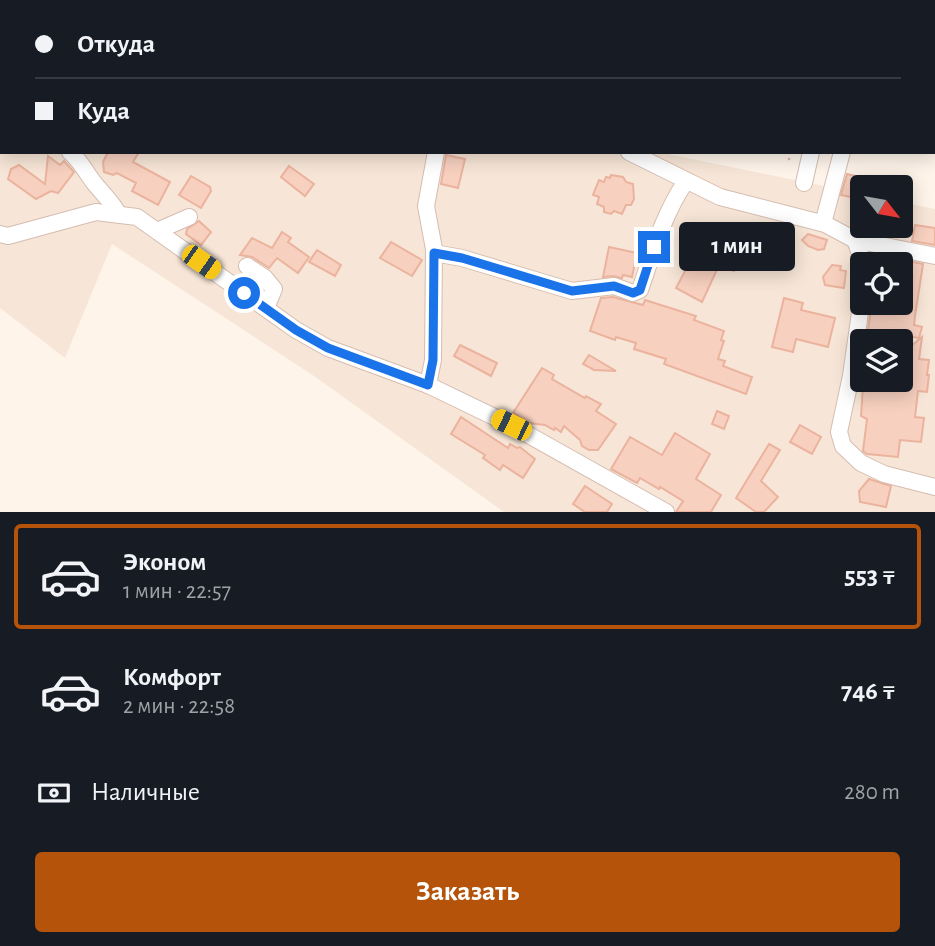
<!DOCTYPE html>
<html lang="ru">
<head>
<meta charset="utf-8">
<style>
	:root { --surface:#171b24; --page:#242831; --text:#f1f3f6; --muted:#9ea1a6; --line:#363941; --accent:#b45309 }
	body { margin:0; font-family:"Alegreya Sans",sans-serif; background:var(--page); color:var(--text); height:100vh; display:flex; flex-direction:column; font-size:26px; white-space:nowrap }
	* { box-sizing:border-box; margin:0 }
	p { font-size:23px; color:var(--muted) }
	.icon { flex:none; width:38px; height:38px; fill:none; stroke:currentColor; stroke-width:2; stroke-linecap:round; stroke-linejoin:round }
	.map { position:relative; height:512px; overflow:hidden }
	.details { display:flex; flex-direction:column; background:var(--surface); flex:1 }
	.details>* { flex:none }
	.guide { position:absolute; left:0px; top:0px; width:936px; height:154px; box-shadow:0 4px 18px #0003; display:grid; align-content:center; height:154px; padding:0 35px; background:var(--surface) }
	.needle { width:46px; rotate:121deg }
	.tools { position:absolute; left:850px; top:175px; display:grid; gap:14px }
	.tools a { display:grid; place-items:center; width:63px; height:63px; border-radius:7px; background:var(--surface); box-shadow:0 4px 18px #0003; font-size:35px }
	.end { position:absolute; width:32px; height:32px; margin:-16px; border:9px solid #1a73e8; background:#fff; box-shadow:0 0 0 4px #fff }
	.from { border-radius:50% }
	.bubble { position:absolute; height:49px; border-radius:7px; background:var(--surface); box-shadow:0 4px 18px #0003; font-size:23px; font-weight:700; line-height:49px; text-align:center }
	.car { position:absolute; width:21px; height:42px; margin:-21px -10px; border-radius:9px; box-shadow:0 0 5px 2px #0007; background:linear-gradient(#f5c518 24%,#345 0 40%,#f5c518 0 76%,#345 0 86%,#f5c518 0) }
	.guide b { display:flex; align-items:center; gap:24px; height:66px; font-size:26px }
	.guide b+b { border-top:2px solid var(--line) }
	.guide i { width:18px; height:18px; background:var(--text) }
	ul { padding:12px 0 0; list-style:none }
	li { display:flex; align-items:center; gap:21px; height:105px; margin:0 14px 10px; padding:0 21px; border:4px solid transparent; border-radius:7px }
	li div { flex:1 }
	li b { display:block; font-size:26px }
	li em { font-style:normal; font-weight:700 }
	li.active { border-color:var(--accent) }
	li>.icon { width:63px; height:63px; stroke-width:1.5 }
	.pay { display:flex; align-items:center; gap:18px; height:77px; padding:0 35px; font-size:26px }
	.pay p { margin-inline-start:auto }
	.button { display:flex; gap:14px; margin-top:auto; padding:14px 35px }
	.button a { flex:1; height:80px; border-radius:7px; background:var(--accent); color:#fff; font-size:28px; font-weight:700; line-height:80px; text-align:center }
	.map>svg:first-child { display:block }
	.residential { fill:#f7e6d7; fill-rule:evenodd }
	.building { fill:#f7d0bf; stroke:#ebb39d; stroke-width:2 }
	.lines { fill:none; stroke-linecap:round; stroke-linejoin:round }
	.street-casing { stroke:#d5bdb0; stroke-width:18 }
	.path { stroke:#ddb2a1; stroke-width:2.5; stroke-dasharray:2 5; stroke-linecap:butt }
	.street { stroke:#fff; stroke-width:16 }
	.route { stroke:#1a73e8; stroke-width:9 }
</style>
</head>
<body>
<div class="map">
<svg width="935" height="512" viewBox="0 0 935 512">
	<rect width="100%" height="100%" fill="#fef4ea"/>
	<g class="residential">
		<path d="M 0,0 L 131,2 L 2,2 L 2,152 L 658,152 L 863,194 L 863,226 L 901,226 L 901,202 L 935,209 L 935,512 L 504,512 L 314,376 L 112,244 L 65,358 L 0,308 ZM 863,264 L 901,264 L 901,303 L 863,303 ZM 863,341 L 901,341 L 901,380 L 863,380 Z"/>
		<polygon points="479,0 636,0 478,2"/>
	</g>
	<g class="building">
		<polygon points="108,152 139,152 133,162 170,182 158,205 132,191 136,183 117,173 113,175 104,172 103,162"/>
		<polygon points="446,155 465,159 458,188 441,184"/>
		<polygon points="48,156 60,165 64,161 74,172 58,193 51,191 36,199 8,179 11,169 19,165 45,184"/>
		<polygon points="289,166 314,184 305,196 281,177"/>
		<polygon points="847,174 860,177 856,198 841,195"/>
		<polygon points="611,175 623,177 626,182 633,184 634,199 631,205 626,205 622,214 614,211 611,214 604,212 604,207 597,204 599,197 593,195 599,180 604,182 606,177 610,178"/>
		<polygon points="191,176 210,187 211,191 201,208 179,195"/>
		<polygon points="199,221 211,232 201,245 186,234 187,229"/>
		<polygon points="915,225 935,228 935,245 912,241"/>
		<polygon points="721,230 748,241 734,271 719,265 702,302 676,288 692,258 688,257 692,244 694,245 696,240 714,247"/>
		<polygon points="282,232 291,238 288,242 309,257 298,273 277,258 269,268 252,257 240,255 252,238 272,248"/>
		<polygon points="808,234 827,240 824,249 818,250 808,246 802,240"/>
		<polygon points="391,242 422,260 412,276 380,258"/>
		<polygon points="609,247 637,253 632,277 623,275 622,278 613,276 603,277"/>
		<polygon points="317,250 341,265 335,276 309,262"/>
		<polygon points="872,254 923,264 915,316 914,325 922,327 919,338 868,331 871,308 901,313 901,264 874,264"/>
		<polygon points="832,265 841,266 840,270 846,271 844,288 825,285 823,277"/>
		<polygon points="613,297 643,305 645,300 696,316 694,320 724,331 721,340 724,341 718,359 725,361 723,366 752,377 746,394 664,364 666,359 634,349 636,343 616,337 615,340 590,331 601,298"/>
		<polygon points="784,298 803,303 801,310 835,318 828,347 796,339 793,352 772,347"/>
		<polygon points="922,337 919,359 929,360 927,375 929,375 927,392 918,391 915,417 924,418 921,442 900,440 898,457 867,454 863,451 867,419 861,416 863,386 873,386 874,380 906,381 909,363 902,360 904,352"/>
		<polygon points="460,345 497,363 491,376 454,356"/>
		<polygon points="589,355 616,371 594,370 583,364"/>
		<polygon points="542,368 554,375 552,379 585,398 586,396 601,404 596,411 616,424 598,450 589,450 582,446 580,440 564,426 561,432 555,428 554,430 545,425 529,423 513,413"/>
		<polygon points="717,411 729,416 724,429 712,424"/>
		<polygon points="461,417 508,448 510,444 517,448 520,447 535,459 523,478 503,465 500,470 483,458 485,455 451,434"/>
		<polygon points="800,425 821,437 812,454 790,442"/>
		<polygon points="675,433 710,454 696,479 721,495 711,512 676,512 683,501 660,487 659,489 640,478 637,483 611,469 630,437 662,455"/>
		<polygon points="769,444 780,450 761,481 778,497 764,512 756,512 736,498"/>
		<polygon points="869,479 891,486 886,507 860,502 859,491"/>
		<polygon points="585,486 612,504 607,512 585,512 573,504"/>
	</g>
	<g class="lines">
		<g class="street-casing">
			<g id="street">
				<polyline points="389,0 393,2"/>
				<polyline points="514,2 514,0"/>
				<polyline points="606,2 606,0"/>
				<polyline points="0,98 2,99"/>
				<polyline points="934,129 935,129"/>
				<path d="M 70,152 C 81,161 86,173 95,184 C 104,195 113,203 119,215"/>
				<polyline points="629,152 720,197 825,224 855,240 935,256"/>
				<polyline points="804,183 811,152"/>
				<polyline points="825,216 842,152"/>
				<polyline points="157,231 189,217"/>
				<polyline points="0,234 8,236 96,212 137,217 296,330 328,348 428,385 511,425 666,512"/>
				<polyline points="855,240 864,264"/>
				<path d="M 434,253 L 462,258 L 572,291 L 614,286 L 633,293 L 640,290 C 653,252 663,215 686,181"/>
				<polyline points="247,266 265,278 274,289 266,308"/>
				<polyline points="863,291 851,376 839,432 843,446 861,463 884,474 935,487"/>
				<polyline points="428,385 433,360 434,249 426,206 436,152"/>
			</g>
		</g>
		<g class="path">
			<polyline points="211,0 213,2"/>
			<polyline points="691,0 692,2"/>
			<polyline points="785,152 792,164"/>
		</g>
		<use href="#street" class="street"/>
	</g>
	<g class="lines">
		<polyline class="route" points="244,293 296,330 328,348 428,385 433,360 434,253 462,258 572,291 614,286 633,293 640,290 654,247"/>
	</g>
</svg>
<div class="tools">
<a><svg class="needle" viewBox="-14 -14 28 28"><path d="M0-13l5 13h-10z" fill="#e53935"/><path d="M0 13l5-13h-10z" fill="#9ea1a6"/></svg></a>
<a><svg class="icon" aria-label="locate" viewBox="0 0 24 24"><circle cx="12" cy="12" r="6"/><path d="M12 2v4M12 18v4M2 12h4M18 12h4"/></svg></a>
<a><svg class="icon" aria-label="layers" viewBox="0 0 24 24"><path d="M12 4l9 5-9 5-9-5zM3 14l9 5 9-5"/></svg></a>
</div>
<i class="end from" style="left:244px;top:293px"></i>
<i class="end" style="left:654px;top:247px"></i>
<div class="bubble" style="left:679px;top:222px;width:116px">1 мин</div>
<i class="car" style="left:201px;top:262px;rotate:125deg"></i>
<i class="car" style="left:511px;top:425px;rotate:296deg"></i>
<div class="guide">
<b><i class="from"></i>Откуда</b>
<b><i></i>Куда</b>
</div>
</div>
<section class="details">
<ul>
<li class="active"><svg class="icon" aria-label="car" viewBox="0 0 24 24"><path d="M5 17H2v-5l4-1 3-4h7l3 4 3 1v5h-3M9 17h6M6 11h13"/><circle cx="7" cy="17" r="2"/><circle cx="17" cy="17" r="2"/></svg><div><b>Эконом</b><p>1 мин · 22:57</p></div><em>553 ₸</em></li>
<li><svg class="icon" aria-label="car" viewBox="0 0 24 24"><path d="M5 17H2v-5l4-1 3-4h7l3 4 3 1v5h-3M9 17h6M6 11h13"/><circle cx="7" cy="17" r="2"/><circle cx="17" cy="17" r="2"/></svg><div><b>Комфорт</b><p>2 мин · 22:58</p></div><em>746 ₸</em></li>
</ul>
<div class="pay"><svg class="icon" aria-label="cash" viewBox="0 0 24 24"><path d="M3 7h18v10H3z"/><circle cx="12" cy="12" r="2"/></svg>Наличные<p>280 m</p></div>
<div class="button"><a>Заказать</a></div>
</section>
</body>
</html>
